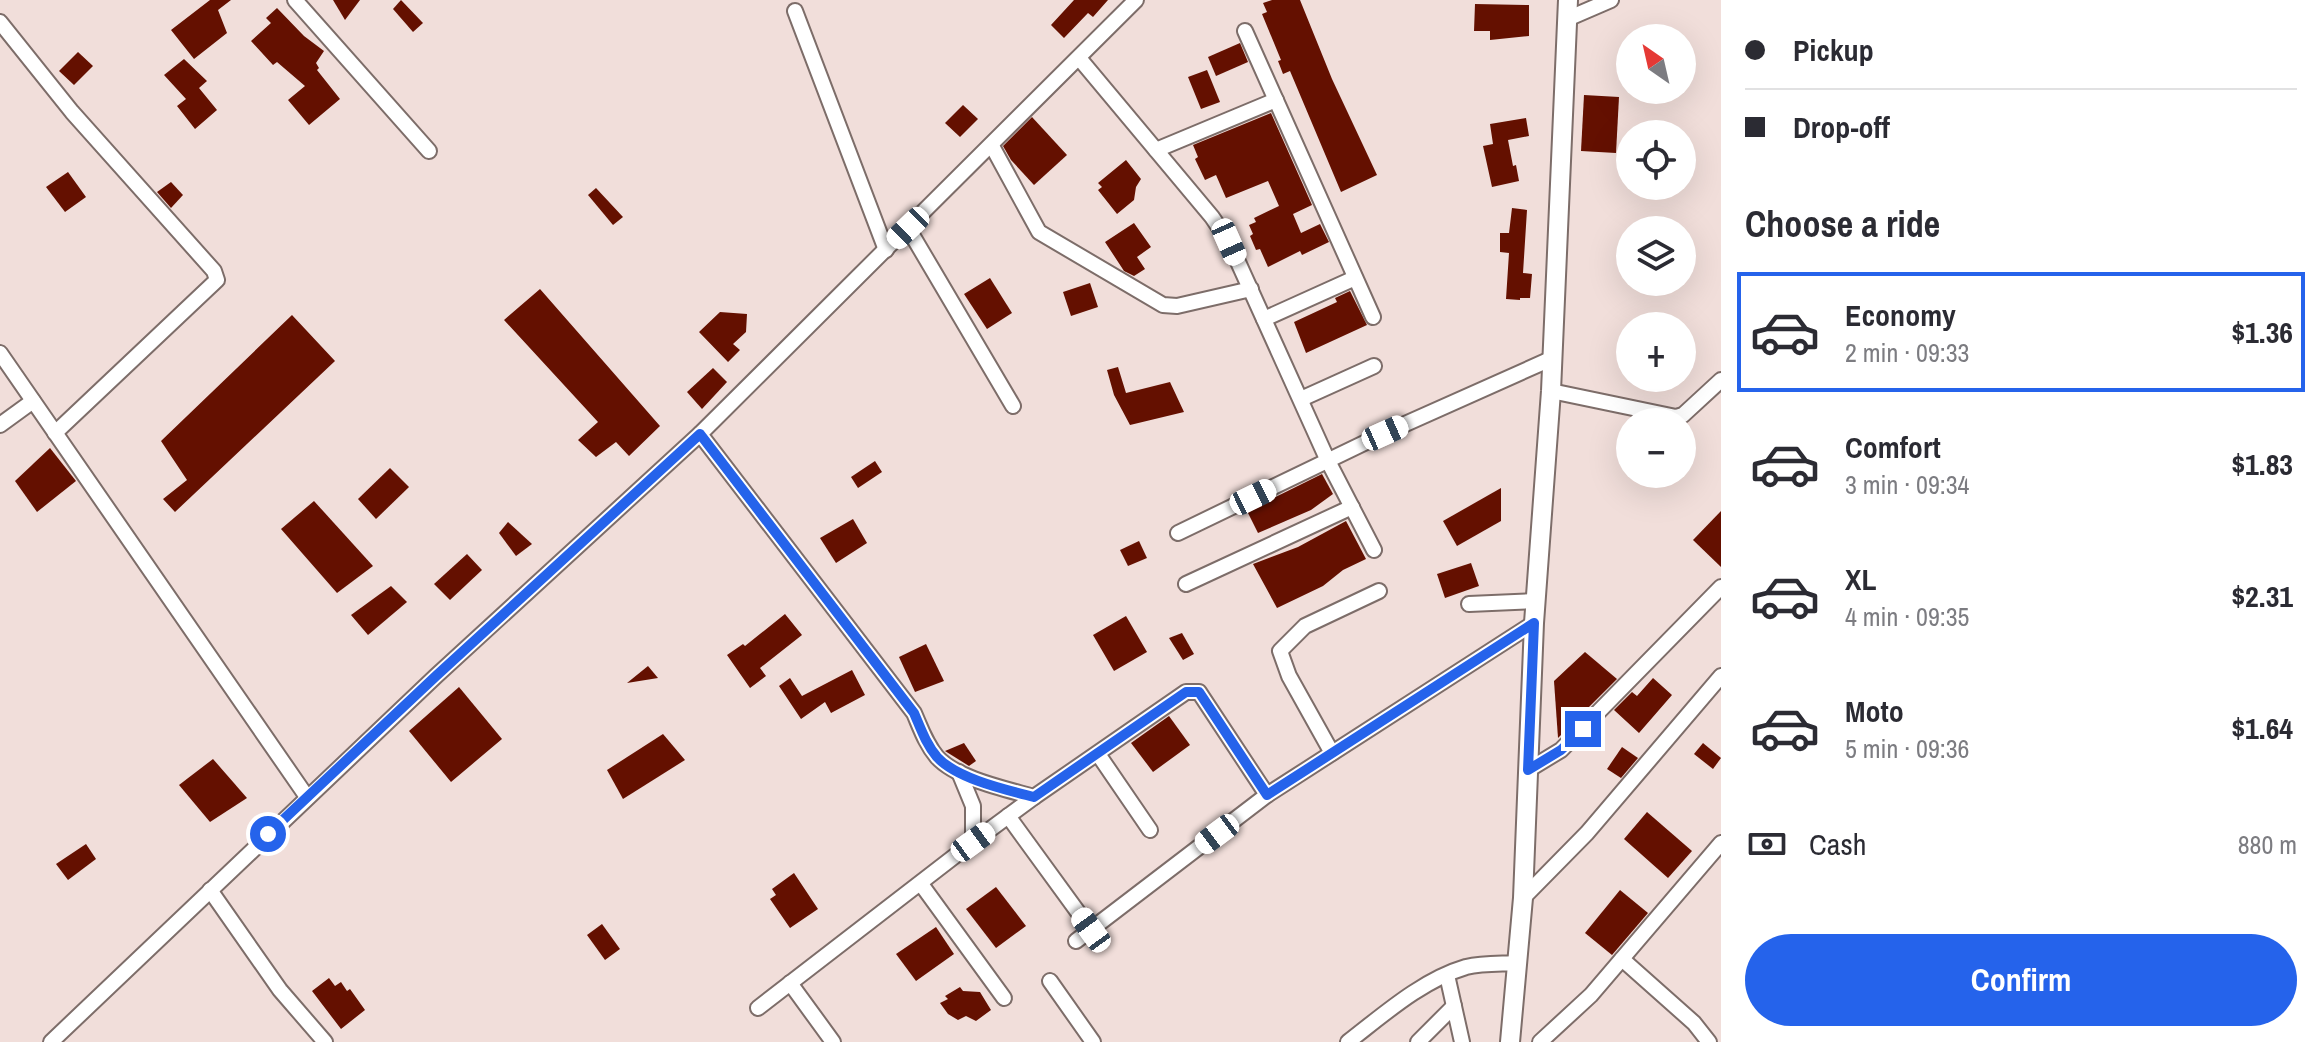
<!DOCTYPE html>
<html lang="en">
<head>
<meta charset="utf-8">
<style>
	:root { --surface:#fff; --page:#f7f7f7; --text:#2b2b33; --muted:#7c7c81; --line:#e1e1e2; --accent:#2563eb }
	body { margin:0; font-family:"Archivo Narrow",sans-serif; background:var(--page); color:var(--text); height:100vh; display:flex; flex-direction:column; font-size:30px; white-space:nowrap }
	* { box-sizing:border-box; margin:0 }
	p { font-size:26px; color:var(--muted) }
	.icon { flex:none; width:44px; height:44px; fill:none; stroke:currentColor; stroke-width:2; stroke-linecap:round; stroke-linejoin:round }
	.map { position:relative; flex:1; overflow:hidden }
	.side { display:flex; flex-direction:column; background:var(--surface); width:600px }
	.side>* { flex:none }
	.guide { display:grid; align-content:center; height:176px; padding:0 24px; background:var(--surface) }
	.needle { width:52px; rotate:326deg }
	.fabs { position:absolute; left:1616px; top:24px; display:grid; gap:16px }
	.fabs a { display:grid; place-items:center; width:80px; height:80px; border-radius:50%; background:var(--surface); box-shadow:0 8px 32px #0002; font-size:40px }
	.end { position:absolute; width:36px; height:36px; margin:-18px; border:10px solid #2563eb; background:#fff; box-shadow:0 0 0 4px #fff }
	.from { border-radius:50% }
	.car { position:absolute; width:24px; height:48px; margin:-24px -12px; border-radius:10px; box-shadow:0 0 6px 2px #0007; background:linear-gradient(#fff 24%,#345 0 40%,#fff 0 76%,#345 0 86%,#fff 0) }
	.guide b { display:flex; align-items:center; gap:28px; height:76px; font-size:30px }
	.guide b+b { border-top:2px solid var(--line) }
	.guide i { width:20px; height:20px; background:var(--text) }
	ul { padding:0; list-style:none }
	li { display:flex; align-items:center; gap:24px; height:120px; margin:0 16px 12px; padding:0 8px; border:4px solid transparent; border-radius:0px }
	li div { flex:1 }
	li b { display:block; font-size:30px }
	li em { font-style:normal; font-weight:800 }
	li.on { border-color:var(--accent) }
	li>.icon { width:72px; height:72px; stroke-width:1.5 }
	h2 { padding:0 24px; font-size:36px; line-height:96px }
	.pay { display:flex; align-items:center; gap:20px; height:88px; padding:0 24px; font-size:30px }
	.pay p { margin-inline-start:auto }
	.button { display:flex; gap:16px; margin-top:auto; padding:16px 24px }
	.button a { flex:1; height:92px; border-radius:48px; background:var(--accent); color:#fff; font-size:32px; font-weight:800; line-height:92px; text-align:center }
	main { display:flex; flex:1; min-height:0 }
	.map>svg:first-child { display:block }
	.building { fill:#641000 }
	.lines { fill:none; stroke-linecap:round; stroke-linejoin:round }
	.minor-casing { stroke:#7d6d69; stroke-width:18 }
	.secondary-casing { stroke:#7d6d69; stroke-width:22 }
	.minor { stroke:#fff; stroke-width:14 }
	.secondary { stroke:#fff; stroke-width:18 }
	.route { stroke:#2563eb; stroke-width:10 }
</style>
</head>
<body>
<main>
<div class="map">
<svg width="1721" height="1042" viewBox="0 0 1721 1042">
	<rect width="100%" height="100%" fill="#f1deda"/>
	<g class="building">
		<polygon points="210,0 231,0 218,10 227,33 194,59 171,30"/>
		<polygon points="333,0 360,0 345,20"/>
		<polygon points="401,0 423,23 413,32 393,9"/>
		<polygon points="1074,0 1108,0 1093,17 1088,13 1064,38 1051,25"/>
		<polygon points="1272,0 1300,0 1332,79 1377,175 1341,192 1290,71 1283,74 1278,61 1281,60 1262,14 1267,12 1263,3"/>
		<polygon points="1475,4 1529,5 1529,36 1490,40 1490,31 1474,31"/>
		<polygon points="277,8 304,36 324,51 316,63 319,68 317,70 340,99 309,125 288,100 305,86 277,62 273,65 251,41 271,23 266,18"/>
		<polygon points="1240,43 1248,62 1216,76 1208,57"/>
		<polygon points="78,52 93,66 74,85 59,71"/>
		<polygon points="184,59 207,81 199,88 217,110 195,129 177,106 186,99 164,75"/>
		<polygon points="1207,70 1220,102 1201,109 1188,77"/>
		<polygon points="1584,95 1619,97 1616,153 1581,151"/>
		<polygon points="963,105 978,119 960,137 945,123"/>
		<polygon points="1271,113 1312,205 1293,214 1301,233 1320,224 1329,242 1302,255 1300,251 1268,267 1260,249 1256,250 1250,236 1253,234 1249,225 1256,222 1254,218 1279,206 1268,181 1226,198 1216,175 1205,180 1195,159 1198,157 1193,145"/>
		<polygon points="1032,117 1067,155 1034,185 1011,160 1003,146"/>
		<polygon points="1526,118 1529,136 1508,140 1513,166 1516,165 1519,181 1492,187 1483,146 1493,144 1490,124"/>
		<polygon points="1126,160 1141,179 1136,187 1134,200 1117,214 1098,190 1102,187 1098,183"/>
		<polygon points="68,172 86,197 65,212 46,187"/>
		<polygon points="171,182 183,195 171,208 157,192"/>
		<polygon points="596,188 623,217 613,225 588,195"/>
		<polygon points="1512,208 1527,210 1523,273 1532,274 1530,298 1520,298 1520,300 1506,299 1509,253 1500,252 1500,233 1509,233"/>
		<polygon points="1134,223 1151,247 1137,257 1145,269 1134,276 1124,271 1105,242"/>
		<polygon points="990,278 1012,313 987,329 964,294"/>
		<polygon points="1090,283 1098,307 1071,316 1063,292"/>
		<polygon points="540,289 660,426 629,456 616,442 596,457 578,440 598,422 504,320"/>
		<polygon points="1350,291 1367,325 1306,353 1294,322 1337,302 1335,298"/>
		<polygon points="720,312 747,314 746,332 733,344 740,350 728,362 699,332"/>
		<polygon points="292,315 335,361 175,512 163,499 187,480 161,441"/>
		<polygon points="1118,367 1126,393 1170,382 1184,412 1130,425 1114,395 1107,370"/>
		<polygon points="713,368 727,382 702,409 687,392"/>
		<polygon points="50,448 76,481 37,512 15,481"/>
		<polygon points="875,461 882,472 858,488 851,477"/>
		<polygon points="390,468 409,487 376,519 358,499"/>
		<polygon points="1322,474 1333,494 1311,510 1258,533 1247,511"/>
		<polygon points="1501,488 1501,521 1457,546 1443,521"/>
		<polygon points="314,501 373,566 337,593 281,529"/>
		<polygon points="1721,511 1721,567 1693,540"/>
		<polygon points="853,519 867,543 836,563 820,538"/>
		<polygon points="1346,521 1366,559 1343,570 1323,586 1277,608 1253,564 1298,547"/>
		<polygon points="508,522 532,544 516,556 499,533"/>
		<polygon points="1139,541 1147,558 1128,566 1120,550"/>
		<polygon points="467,554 482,570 450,600 434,584"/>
		<polygon points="1471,563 1479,586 1445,598 1437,574"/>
		<polygon points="391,586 407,602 368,635 351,615"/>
		<polygon points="785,614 802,635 760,668 766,676 750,688 727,655 743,644 745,646"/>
		<polygon points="1126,616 1147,652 1114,671 1093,635"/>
		<polygon points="1182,633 1194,654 1183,660 1169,638"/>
		<polygon points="926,644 944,681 915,692 899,657"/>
		<polygon points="1585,652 1617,679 1558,738 1554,681"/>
		<polygon points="648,666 658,678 627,683"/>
		<polygon points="852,670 865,695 831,713 825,702 801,719 779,686 790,678 802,696"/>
		<polygon points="1653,678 1672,695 1639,733 1614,710 1632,692 1637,696"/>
		<polygon points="459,687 502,739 451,782 409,731"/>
		<polygon points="1169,716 1190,745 1153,772 1131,743"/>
		<polygon points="663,734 685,760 623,799 607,770"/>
		<polygon points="964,743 976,761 969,766 945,751"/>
		<polygon points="1703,743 1721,758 1713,769 1694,754"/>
		<polygon points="1622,747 1638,758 1621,778 1607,769"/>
		<polygon points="213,759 247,798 210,822 179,785"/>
		<polygon points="1647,812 1692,851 1668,878 1624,839"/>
		<polygon points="86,844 96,859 68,880 56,864"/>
		<polygon points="794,873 818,909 790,928 770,899 776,895 772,889"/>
		<polygon points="996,887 1026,926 996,948 966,909"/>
		<polygon points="1620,890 1648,913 1612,955 1585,933"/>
		<polygon points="602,924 620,949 605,960 587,935"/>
		<polygon points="936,927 954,954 916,981 896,954"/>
		<polygon points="329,978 335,986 341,982 347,991 350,989 365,1010 341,1029 312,991"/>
		<polygon points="960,987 963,991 980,992 991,1010 976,1021 966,1016 958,1020 948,1014 940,1003 948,999 945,996"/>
	</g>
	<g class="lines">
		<g class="minor-casing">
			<g id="minor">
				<polyline points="295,0 429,151"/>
				<polyline points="795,11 886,250"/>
				<polyline points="1567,19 1611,0"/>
				<polyline points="0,22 72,112 214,271 217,280 55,433"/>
				<polyline points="1245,31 1373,317"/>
				<polyline points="1079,58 1212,217 1229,242 1328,461 1374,550"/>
				<polyline points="992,146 1039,232 1163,305 1177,306 1251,289"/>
				<polyline points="1156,150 1276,100"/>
				<polyline points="908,228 1013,406"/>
				<polyline points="1264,319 1355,278"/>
				<polyline points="0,353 307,797"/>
				<polyline points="1551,391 1676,417 1683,415 1721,380"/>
				<polyline points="1301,399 1374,366"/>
				<polyline points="0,425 33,401"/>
				<path d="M 700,434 L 914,713 C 921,729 926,744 937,757 C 957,779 1006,789 1034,797 L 1186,692 L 1199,692 L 1267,795 L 1534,623"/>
				<polyline points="1178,533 1385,433 1553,358"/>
				<polyline points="1186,584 1352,507"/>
				<polyline points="1469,604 1536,601"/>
				<polyline points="1332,753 1289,676 1280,651 1305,626 1379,591"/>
				<polyline points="1098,754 1150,830"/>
				<polyline points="1528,770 1561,750 1721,587"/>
				<polyline points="1008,816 1091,930"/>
				<polyline points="973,842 1034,797"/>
				<polyline points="921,884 1004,998"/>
				<polyline points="210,890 280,990 325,1042"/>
				<polyline points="1523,898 1587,833 1721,676"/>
				<polyline points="1076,941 1267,795"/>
				<polyline points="1622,959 1694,1023 1709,1042"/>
				<polyline points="1447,975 1462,1042"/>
				<polyline points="1050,981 1093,1042"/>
				<polyline points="790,983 833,1042"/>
				<polyline points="758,1008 973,842 973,806 959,772"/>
				<polyline points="51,1042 436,676 700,434 1136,0"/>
				<path d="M 1348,1042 C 1383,1015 1422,980 1466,967 C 1483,963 1500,964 1517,963"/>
				<polyline points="1418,1042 1454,1006"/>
				<polyline points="1540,1042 1591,995 1721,843"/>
			</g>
		</g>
		<g class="secondary-casing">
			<polyline id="secondary" points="1510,1042 1523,898 1534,623 1551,391 1568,0"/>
		</g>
		<use href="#minor" class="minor"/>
		<use href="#secondary" class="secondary"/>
	</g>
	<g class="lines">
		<path class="route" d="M 268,834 L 436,676 L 700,434 L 914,713 C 921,729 926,744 937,757 C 957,779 1007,790 1034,797 L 1186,692 L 1199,692 L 1267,795 L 1534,623 L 1528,770 L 1561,750 L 1583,729"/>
	</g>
</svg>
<div class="fabs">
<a><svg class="needle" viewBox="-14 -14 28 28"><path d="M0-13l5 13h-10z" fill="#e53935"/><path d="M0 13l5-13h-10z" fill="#7c7c81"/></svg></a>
<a><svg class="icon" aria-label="locate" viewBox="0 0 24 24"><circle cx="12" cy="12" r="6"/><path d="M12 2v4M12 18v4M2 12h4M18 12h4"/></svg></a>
<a><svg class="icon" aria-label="layers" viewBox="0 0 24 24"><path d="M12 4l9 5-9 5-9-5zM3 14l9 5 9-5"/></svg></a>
<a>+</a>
<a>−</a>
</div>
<i class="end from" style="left:268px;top:834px"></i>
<i class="end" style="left:1583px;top:729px"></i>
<i class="car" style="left:908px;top:228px;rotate:226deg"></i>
<i class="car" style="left:1229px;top:242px;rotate:156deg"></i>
<i class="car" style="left:1385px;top:433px;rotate:66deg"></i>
<i class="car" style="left:1253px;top:497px;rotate:64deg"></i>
<i class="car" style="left:1217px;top:834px;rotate:233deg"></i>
<i class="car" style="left:973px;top:842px;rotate:54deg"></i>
<i class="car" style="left:1091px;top:930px;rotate:324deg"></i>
</div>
<section class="side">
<div class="guide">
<b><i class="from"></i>Pickup</b>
<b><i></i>Drop-off</b>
</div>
<h2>Choose a ride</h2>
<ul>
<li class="on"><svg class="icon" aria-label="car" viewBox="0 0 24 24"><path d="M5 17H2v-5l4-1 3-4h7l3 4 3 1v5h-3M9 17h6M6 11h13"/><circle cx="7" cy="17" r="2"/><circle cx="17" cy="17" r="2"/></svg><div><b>Economy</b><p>2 min · 09:33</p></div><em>$1.36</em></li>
<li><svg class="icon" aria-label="car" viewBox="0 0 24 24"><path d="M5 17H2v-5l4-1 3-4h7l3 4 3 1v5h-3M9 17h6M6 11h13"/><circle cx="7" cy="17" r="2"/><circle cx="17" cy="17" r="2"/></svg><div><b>Comfort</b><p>3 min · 09:34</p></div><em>$1.83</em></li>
<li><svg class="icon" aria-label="car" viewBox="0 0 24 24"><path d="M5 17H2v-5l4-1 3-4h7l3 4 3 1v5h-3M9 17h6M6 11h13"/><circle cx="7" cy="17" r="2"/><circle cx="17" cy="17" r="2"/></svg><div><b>XL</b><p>4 min · 09:35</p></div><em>$2.31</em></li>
<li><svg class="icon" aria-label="car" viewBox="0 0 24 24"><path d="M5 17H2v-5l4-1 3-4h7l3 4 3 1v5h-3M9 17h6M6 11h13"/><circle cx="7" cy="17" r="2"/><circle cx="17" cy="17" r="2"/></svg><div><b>Moto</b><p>5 min · 09:36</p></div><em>$1.64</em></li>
</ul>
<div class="pay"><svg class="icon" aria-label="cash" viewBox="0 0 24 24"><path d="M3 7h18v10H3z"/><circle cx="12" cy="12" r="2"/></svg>Cash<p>880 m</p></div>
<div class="button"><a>Confirm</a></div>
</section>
</main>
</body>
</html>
